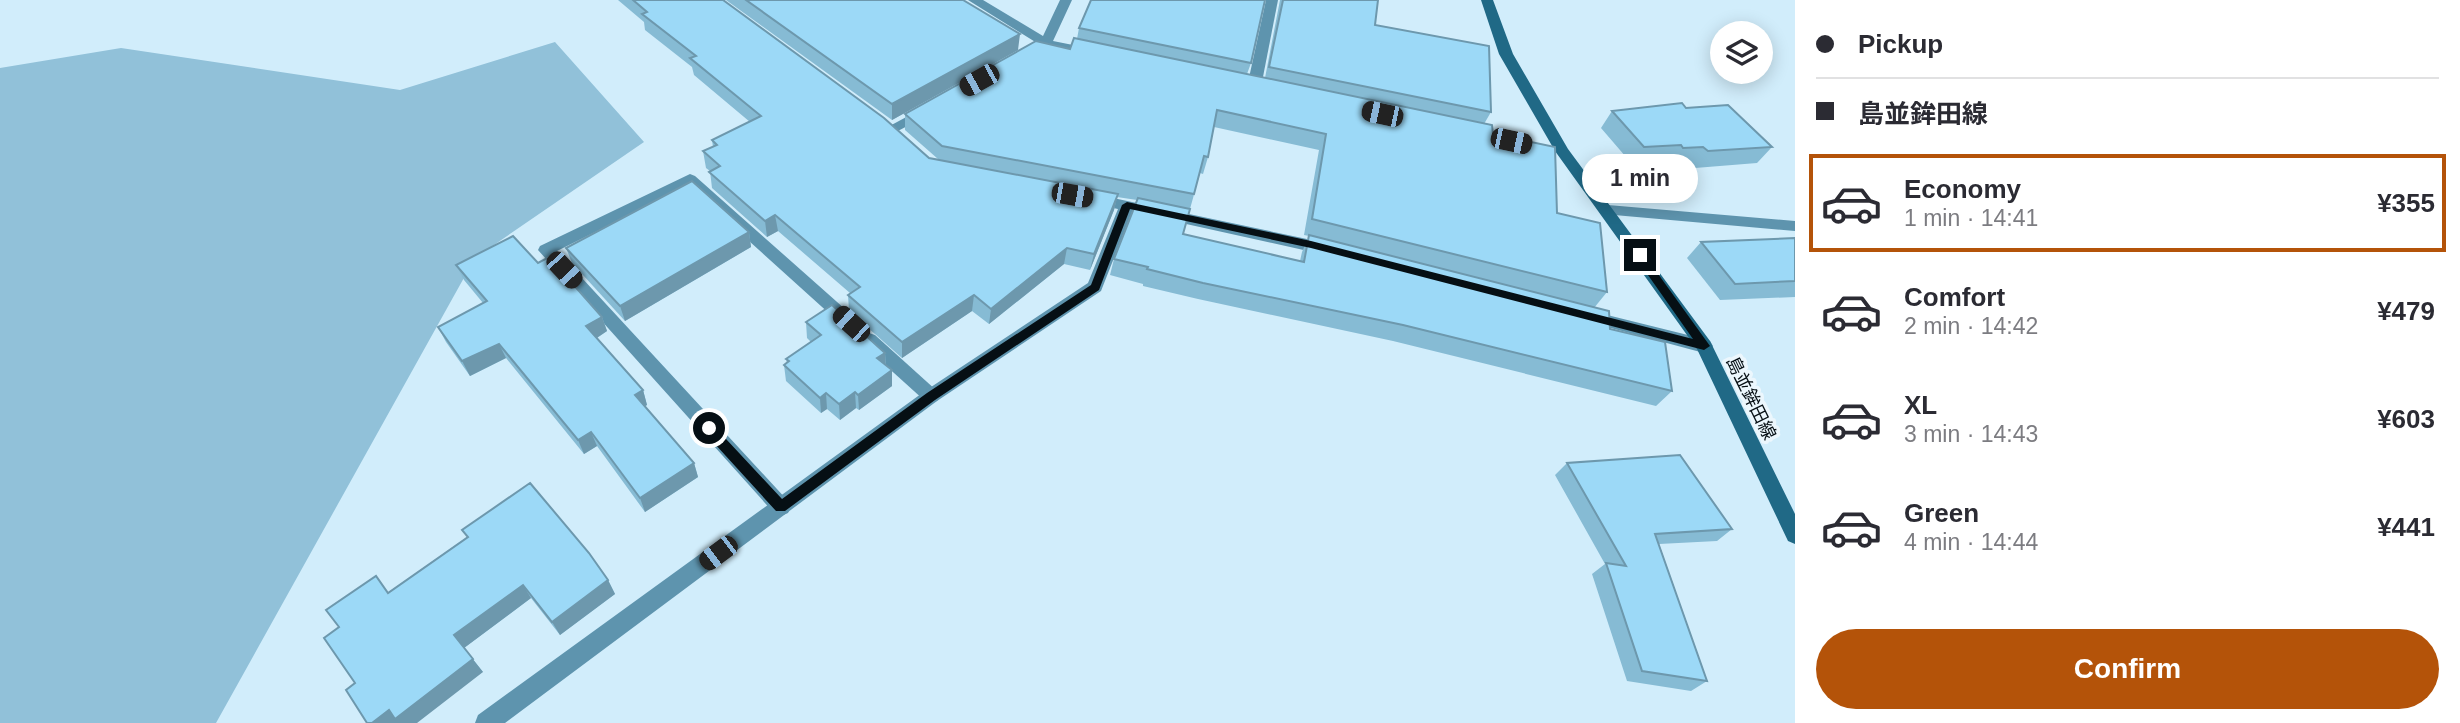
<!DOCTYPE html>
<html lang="en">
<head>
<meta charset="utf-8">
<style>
	:root { --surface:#fff; --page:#f2f2f3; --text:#2b2b33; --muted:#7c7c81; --line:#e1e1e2; --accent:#b45309 }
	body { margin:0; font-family:Helvetica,"Noto Sans JP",sans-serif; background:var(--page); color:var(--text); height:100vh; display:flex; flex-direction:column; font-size:26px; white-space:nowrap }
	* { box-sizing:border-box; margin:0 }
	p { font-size:23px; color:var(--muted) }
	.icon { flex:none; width:38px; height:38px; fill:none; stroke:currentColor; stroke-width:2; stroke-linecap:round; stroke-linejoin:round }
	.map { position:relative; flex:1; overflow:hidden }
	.details { display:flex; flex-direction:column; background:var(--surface); width:665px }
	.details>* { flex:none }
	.guide { display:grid; align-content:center; height:154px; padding:0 21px; background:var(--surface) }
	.buttons { position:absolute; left:1710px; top:21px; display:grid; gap:14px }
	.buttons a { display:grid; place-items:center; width:63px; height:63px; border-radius:50%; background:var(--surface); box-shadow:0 4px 18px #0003; font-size:35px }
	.end { position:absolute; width:32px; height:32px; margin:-16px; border:9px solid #060f14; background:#fff; box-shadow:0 0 0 4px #fff }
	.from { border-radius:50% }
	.bubble { position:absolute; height:49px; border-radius:24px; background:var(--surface); box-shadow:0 4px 18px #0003; font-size:23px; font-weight:600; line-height:49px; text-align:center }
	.car { position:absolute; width:21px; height:42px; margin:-21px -10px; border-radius:9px; box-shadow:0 0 5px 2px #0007; background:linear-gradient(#222 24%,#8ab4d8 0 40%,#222 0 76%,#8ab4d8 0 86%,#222 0) }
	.guide b { display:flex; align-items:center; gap:24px; height:66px; font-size:26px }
	.guide b+b { border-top:2px solid var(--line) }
	.guide i { width:18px; height:18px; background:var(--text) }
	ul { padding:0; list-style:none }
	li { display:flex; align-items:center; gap:21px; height:98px; margin:0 14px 10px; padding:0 7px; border:4px solid transparent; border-radius:0px }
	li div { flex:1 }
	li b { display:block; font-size:26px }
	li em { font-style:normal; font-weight:600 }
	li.current { border-color:var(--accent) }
	li>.icon { width:63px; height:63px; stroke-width:1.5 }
	.primary-button { display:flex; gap:14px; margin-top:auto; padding:14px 21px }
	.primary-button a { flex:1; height:80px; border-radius:42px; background:var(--accent); color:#fff; font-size:28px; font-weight:600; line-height:80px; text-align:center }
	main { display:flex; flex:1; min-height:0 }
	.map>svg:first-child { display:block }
	.green { fill:#91c1d9 }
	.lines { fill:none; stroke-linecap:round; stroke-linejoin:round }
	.lane { fill:#5e94ae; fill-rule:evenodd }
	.street { fill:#5e94ae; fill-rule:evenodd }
	.secondary { fill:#206986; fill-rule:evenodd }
	.wall { fill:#86bbd4; fill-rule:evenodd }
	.shaded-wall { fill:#6d98ad }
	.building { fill:#9cd9f7; stroke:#6d98ad; stroke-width:2 }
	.route { fill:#060f14 }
	.labels { text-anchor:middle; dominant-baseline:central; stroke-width:7; stroke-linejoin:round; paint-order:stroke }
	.street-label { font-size:18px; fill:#060f14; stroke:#ecf7fd }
</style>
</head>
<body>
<main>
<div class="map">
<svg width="1795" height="723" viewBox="0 0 1795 723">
	<rect width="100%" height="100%" fill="#d1edfb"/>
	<polygon class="green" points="555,42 644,142 475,258 216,723 0,723 0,68 121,48 400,90"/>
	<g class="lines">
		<g class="lane">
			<polygon points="690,174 695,176 854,317 856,321 854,325 842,325 688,186 557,251 788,501 791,507 788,513 781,516 774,513 538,250 540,246"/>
			<polygon points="1608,205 1795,221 1795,231 1603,214 1600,210"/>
			<polygon points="869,333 875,335 937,391 940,396 937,401 931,403 925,401 863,345 860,340 863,335"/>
		</g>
		<g class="street">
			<polygon points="968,0 983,0 1043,36 1060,0 1072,0 1053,41 1098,50 1100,53 1093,57 1048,47 1038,52 1033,51 1032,48 1037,43"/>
			<polygon points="1266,0 1278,0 1261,87 1254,91 1247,87"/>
			<polygon points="925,107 930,108 930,114 896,132 891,133 884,129"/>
			<polygon points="1094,194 1326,243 1334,249 1326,255 1132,212 1101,291 937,401 505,723 475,723 478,715 925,391 1088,283 1118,209 1089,203 1086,199 1089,195"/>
			<polygon points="1587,310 1704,339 1710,341 1713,346 1710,351 1704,353 1581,320 1579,316 1581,312"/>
		</g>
		<polygon class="secondary" points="1481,0 1493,0 1513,54 1568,149 1710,341 1795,514 1795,544 1788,541 1697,349 1555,151 1499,54"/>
	</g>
	<g class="wall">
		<path d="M 618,0 L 723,0 L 929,158 L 938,159 L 905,130 L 905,114 L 1070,49 L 1077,39 L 1079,28 L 1251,63 L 1247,74 L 1265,78 L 1280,0 L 1378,0 L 1375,25 L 1491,112 L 1484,124 L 1557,213 L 1607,292 L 1594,308 L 1610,329 L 1672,391 L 1656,406 L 1393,341 L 1198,299 L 1143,286 L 1143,284 L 1110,275 L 1114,259 L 1137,200 L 1117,197 L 1114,210 L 1090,270 L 1064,264 L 989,324 L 972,311 L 902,358 L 849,311 L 848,295 L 850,293 L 778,231 L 767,237 L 712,188 L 710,171 L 706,168 L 703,151 L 713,147 L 712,140 L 750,122 L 694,75 L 692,67 L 645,30 L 644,22 ZM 1214,127 L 1319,150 L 1304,235 L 1309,236 L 1302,252 L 1300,261 L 1183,234 L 1200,173 L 1203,174 L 1208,157 Z"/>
		<polygon points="726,0 963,0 1018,50 892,120"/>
		<polygon points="1686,108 1772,147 1757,163 1695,168 1690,163 1670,164 1668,162 1632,164 1601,128 1612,111"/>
		<polygon points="749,232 751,247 625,321 572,263 566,248"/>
		<polygon points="1795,238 1795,297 1720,300 1687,258 1701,242"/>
		<polygon points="538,263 602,317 607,331 597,338 643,390 647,405 645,406 694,463 698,477 645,512 597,446 584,454 506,358 470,376 446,342 438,327 483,303 464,280 456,265"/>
		<polygon points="806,322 885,353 886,365 892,370 892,386 859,410 856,408 840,420 827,409 821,413 786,381 784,365 787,363 786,359 811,342 807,338"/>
		<polygon points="1567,463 1732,529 1717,541 1659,544 1707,681 1691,691 1627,681 1592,574 1605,564 1555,475"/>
		<polygon points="462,530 608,580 615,594 560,635 531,598 464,648 483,672 355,683 339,627 467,537"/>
	</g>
	<g class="shaded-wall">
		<polygon points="1020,34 1018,50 892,120 892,104"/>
		<polygon points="1118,194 1114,210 1090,270 1094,254"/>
		<polygon points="775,215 778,231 767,237 765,221"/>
		<polygon points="749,232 751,247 625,321 620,306"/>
		<polygon points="1067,248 1064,264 989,324 991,309"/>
		<polygon points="974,295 972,311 902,358 902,342"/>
		<polygon points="602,317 607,331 592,341 586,326"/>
		<polygon points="499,344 506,358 470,376 462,361"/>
		<polygon points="885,353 886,369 877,358"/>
		<polygon points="892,370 892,386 859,410 858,395"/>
		<polygon points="643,390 647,405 640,409 635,395"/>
		<polygon points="855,392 856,408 840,420 839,404"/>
		<polygon points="826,393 827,409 821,413 820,398"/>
		<polygon points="591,432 597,446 584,454 578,440"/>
		<polygon points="694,463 698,477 645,512 640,498"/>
		<polygon points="608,580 615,594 560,635 552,622"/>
		<polygon points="523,585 531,598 464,648 483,672 417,723 372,723 454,635"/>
	</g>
	<g class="building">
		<polygon points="633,0 723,0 884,118 929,158 1118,194 1094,254 1067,248 991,309 974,295 902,342 848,295 860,287 775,215 765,221 709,172 720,166 703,151 717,145 712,140 761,116 690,58 696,56 642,14 647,12"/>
		<polygon points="746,0 963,0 1020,34 892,104"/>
		<polygon points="1091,0 1265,0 1251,63 1079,28"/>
		<polygon points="1283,0 1378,0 1375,25 1489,46 1491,112 1269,67"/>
		<polygon points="1074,38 1492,125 1493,134 1555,147 1557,213 1600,223 1607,292 1312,219 1326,134 1217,110 1208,157 1204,156 1194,194 942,146 905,114 1036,41 1070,49"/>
		<polygon points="1682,103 1686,108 1728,105 1772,147 1708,151 1703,147 1683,148 1681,145 1644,147 1612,111"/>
		<polygon points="692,181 749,232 620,306 566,248"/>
		<polygon points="1138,198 1190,209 1183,234 1304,262 1309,235 1609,311 1610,329 1665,342 1672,391 1403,325 1203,283 1147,269 1148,267 1114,259"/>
		<polygon points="513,236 538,263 549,257 602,317 586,326 643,390 635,395 694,463 640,498 591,432 578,440 499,344 462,361 438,327 487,301 456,265"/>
		<polygon points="1795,238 1795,281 1735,284 1701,242"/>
		<polygon points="832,305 885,353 877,358 892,370 858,395 855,392 839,404 826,393 820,398 784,365 789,361 786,359 821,335 806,322"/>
		<polygon points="1680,455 1732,529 1655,534 1707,681 1642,671 1606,563 1626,566 1567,463"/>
		<polygon points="530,483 589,553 608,580 552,622 523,585 454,635 473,659 395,719 389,710 372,723 367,723 346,690 355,683 324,638 339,627 326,610 376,576 388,593 468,537 462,530"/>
	</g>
	<polygon class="route" points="1127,202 1311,241 1693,339 1636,258 1636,253 1643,253 1710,346 1704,350 1311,248 1130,209 1099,290 935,400 785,511 776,511 704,432 704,425 713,425 782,499 927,393 1091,285 1122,205"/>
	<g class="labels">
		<g class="street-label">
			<text transform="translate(1751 398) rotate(64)">島並鉾田線</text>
		</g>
	</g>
</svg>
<div class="buttons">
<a><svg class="icon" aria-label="layers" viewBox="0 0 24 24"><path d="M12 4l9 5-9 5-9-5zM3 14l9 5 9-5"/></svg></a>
</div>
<i class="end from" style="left:709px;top:428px"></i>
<i class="end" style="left:1640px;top:255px"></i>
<div class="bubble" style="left:1582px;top:154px;width:116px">1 min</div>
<i class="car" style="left:979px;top:80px;rotate:241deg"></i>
<i class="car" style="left:1382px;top:114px;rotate:282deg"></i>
<i class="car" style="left:1511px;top:141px;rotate:102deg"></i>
<i class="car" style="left:1072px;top:195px;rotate:100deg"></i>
<i class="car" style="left:564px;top:270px;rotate:137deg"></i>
<i class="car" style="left:851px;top:324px;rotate:312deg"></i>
<i class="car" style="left:718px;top:553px;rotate:233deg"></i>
</div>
<section class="details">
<div class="guide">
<b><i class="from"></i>Pickup</b>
<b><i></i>島並鉾田線</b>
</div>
<ul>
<li class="current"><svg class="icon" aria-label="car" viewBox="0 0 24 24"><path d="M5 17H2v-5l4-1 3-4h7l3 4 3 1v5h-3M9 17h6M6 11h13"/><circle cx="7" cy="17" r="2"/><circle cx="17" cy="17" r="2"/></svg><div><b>Economy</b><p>1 min · 14:41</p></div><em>¥355</em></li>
<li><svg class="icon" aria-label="car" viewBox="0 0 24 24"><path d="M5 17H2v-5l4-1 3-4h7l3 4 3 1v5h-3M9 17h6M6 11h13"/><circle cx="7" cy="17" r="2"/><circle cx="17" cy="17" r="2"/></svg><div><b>Comfort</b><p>2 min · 14:42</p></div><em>¥479</em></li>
<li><svg class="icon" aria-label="car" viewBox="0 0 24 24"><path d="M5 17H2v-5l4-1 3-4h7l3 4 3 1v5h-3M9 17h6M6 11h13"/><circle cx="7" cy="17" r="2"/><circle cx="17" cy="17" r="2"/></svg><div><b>XL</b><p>3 min · 14:43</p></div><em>¥603</em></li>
<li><svg class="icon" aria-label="car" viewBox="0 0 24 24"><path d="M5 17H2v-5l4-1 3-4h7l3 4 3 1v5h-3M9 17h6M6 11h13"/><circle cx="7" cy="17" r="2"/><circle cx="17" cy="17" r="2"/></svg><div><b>Green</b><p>4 min · 14:44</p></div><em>¥441</em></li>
</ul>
<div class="primary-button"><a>Confirm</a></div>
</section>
</main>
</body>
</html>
